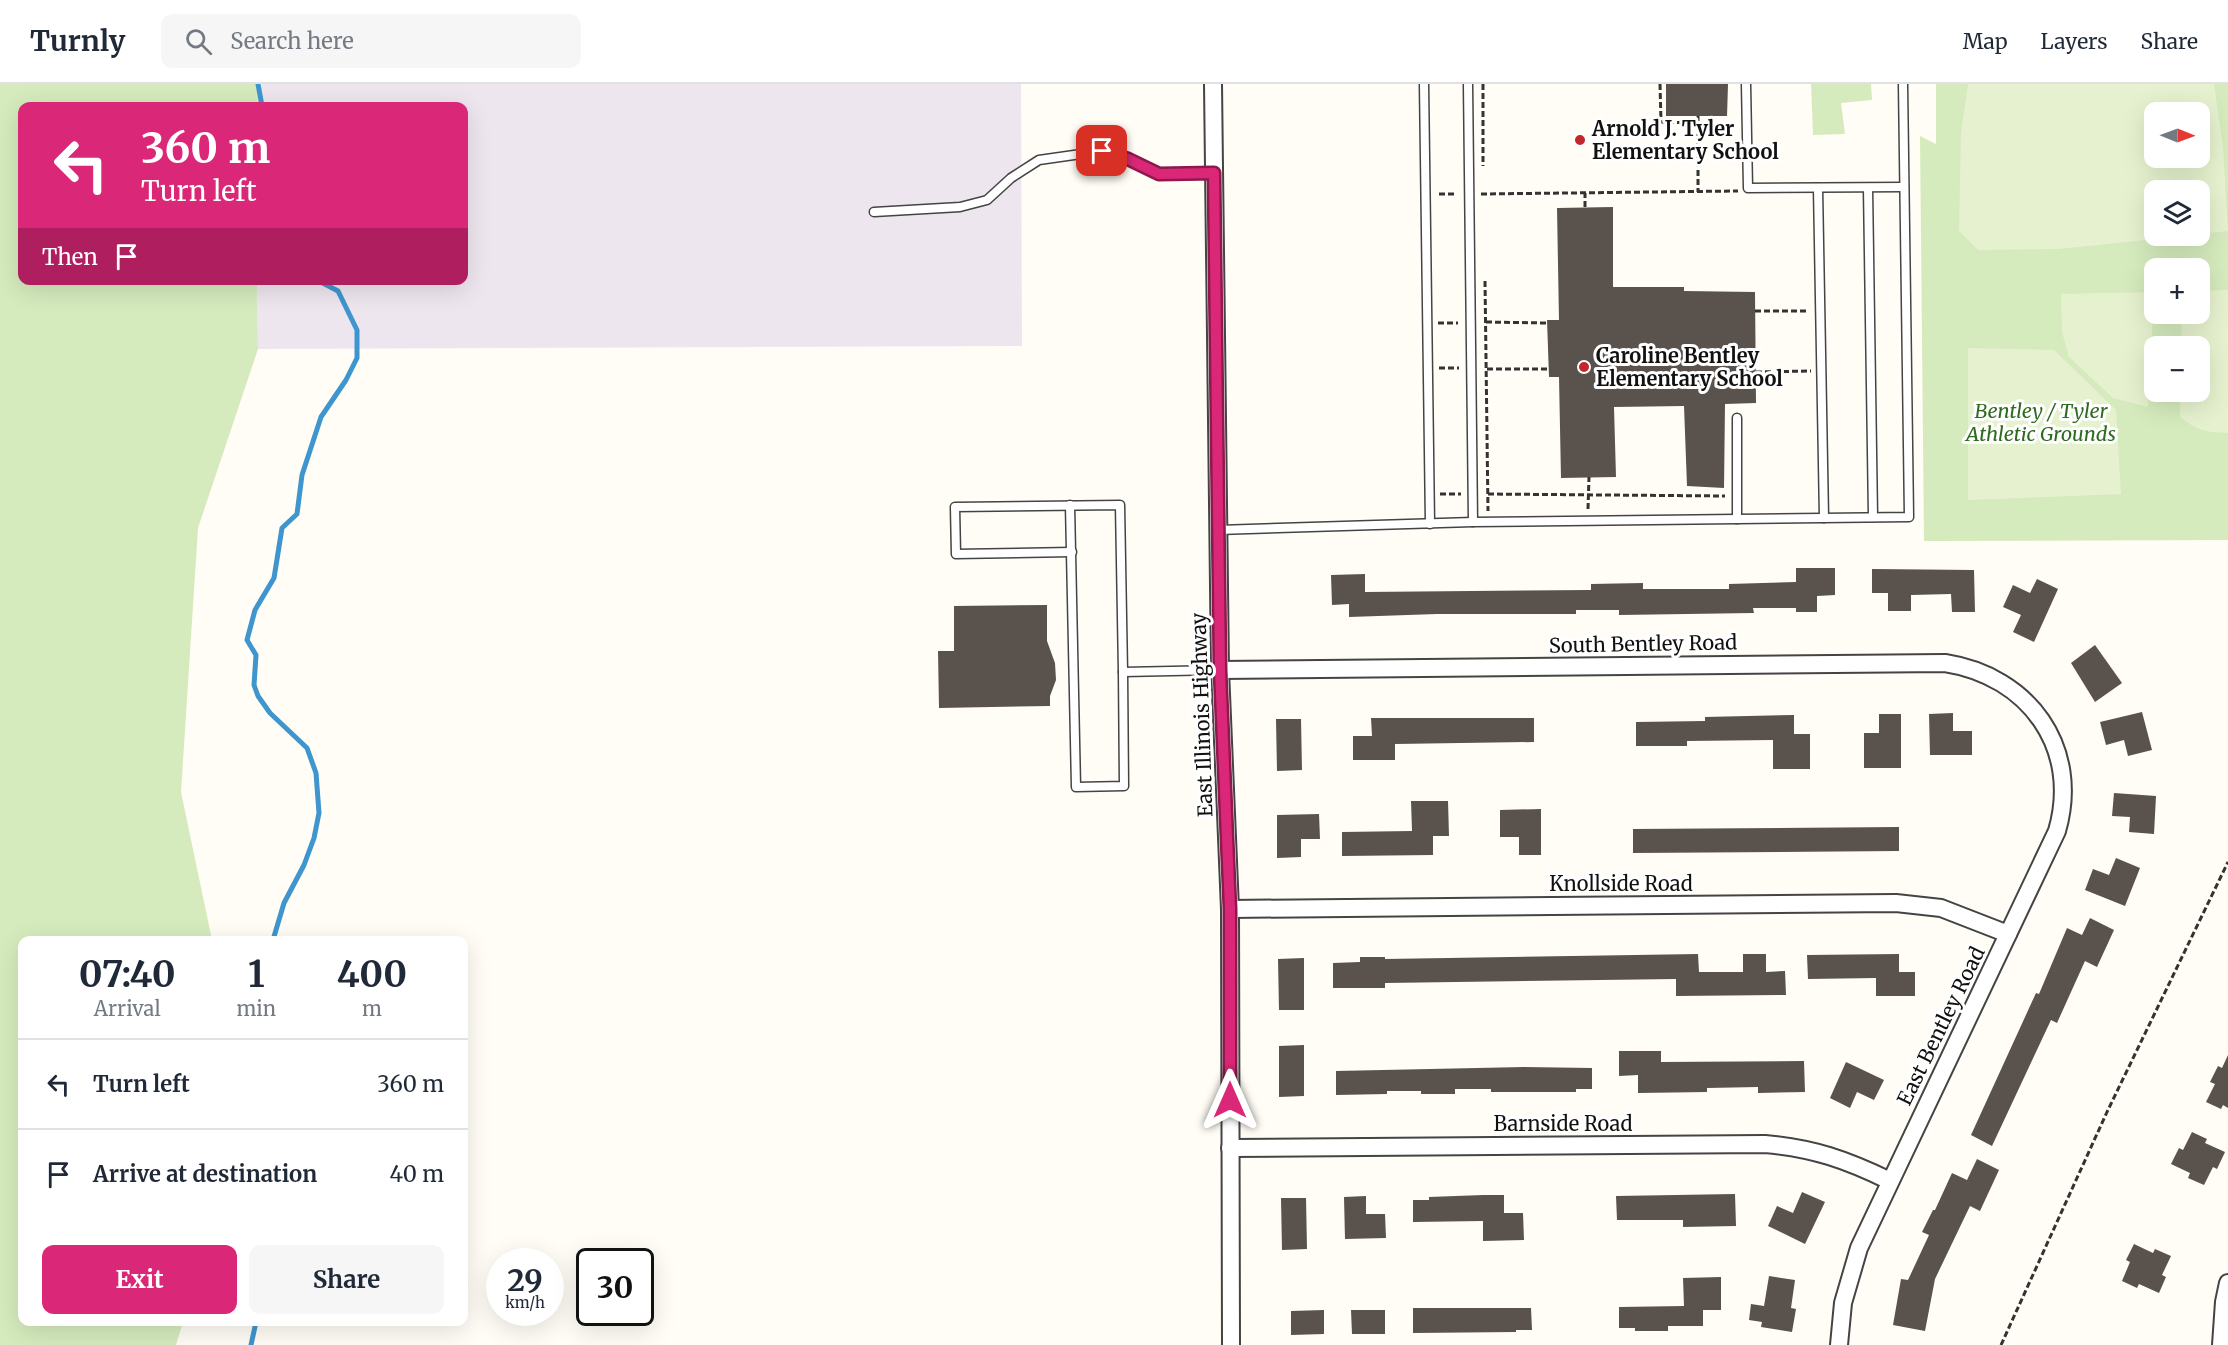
<!DOCTYPE html>
<html lang="en">
<head>
<meta charset="utf-8">
<style>
  :root { --surface:#fff; --page:#f6f6f7; --text:#1f2937; --muted:#747a83; --line:#e0e1e3; --accent:#db2777 }
  body { margin:0; font-family:Merriweather,serif; background:var(--page); color:var(--text); height:100vh; display:flex; flex-direction:column; font-size:22px; white-space:nowrap }
  * { box-sizing:border-box; margin:0 }
  p { font-size:20px; color:var(--muted) }
  .icon { flex:none; width:33px; height:33px; fill:none; stroke:currentColor; stroke-width:2; stroke-linecap:round; stroke-linejoin:round }
  .map { position:relative; flex:1; overflow:hidden }
  .sheet { position:absolute; left:18px; top:852px; width:450px; height:390px; display:flex; flex-direction:column; background:var(--surface); border-radius:12px; box-shadow:0 6px 24px #0002 }
  .sheet>* { flex:none }
  .banner { position:absolute; left:18px; top:18px; width:450px; height:183px; border-radius:12px; box-shadow:0 6px 24px #0002; background:#db2777; color:#fff; overflow:hidden }
  .needle { width:39px; rotate:91deg }
  .tools { position:absolute; left:2144px; top:18px; display:grid; gap:12px }
  .tools a { display:grid; place-items:center; width:66px; height:66px; border-radius:12px; background:var(--surface); box-shadow:0 6px 24px #0002; font-size:30px }
  .speed { position:absolute; left:486px; top:1164px; display:flex; gap:12px; font-size:30px; font-weight:700; text-align:center }
  .speed>* { display:grid; place-content:center; width:78px; height:78px; border-radius:50%; background:var(--surface); box-shadow:0 6px 24px #0002; line-height:1 }
  .speed small { font-size:15px; font-weight:400 }
  .speed .limit { border:3px solid #111; border-radius:9px; background:#fff; color:#111 }
  .pin { position:absolute; display:grid; place-items:center; width:51px; height:51px; color:#fff; margin:-26px; border-radius:12px; box-shadow:0 3px 9px #0006 }
  .me { position:absolute; width:66px; margin:-33px; rotate:0deg; stroke-linejoin:round; filter:drop-shadow(0 0 4px #0008) }
  .turn { display:flex; align-items:center; gap:21px; height:126px; padding:0 24px; font-size:27px }
  .turn .icon { width:78px; height:78px; stroke-width:2.5 }
  .turn b { display:block; font-size:42px; line-height:51px }
  .then { display:flex; align-items:center; height:57px; padding:0 24px; background:#0003; gap:12px; font-size:22px }
  .eta { display:flex; justify-content:space-evenly; align-items:center; height:102px; text-align:center }
  .eta b { font-size:36px; font-weight:700; line-height:42px }
  .action { display:flex; gap:12px; margin-top:auto; padding:12px 24px }
  .action a { flex:1; height:69px; border-radius:12px; background:var(--accent); color:#fff; font-size:24px; font-weight:700; line-height:69px; text-align:center }
  .action a+a { background:var(--page); color:var(--text) }
  ul { padding:0; list-style:none }
  li { display:flex; align-items:center; gap:18px; height:90px; padding:0 24px; border-top:2px solid var(--line) }
  li div { flex:1 }
  li b { display:block; font-size:22px }
  li em { font-style:normal }
  header { display:flex; align-items:center; gap:36px; box-sizing:border-box; height:84px; padding:0 30px; background:var(--surface); border-bottom:2px solid var(--line) }
  header strong { font-size:28px }
  nav { display:flex; gap:33px; margin-inline-start:auto; font-size:21px }
  .search { width:420px; height:54px; background:var(--page); display:flex; align-items:center; gap:15px; box-sizing:border-box; padding:0 21px; border-radius:12px; color:var(--muted); font-size:22px }
  .map>svg:first-child { display:block }
  .industrial { fill:#eee6ef }
  .green { fill:#d5ebbd; fill-rule:evenodd }
  .pitch { fill:#e6f2cf; fill-rule:evenodd }
  .lines { fill:none; stroke-linecap:round; stroke-linejoin:round }
  .stream { stroke:#3f96cf; stroke-width:5 }
  .building { fill:#5a524d }
  .service-casing { stroke:#444; stroke-width:11 }
  .minor-casing { stroke:#444; stroke-width:20 }
  .path { stroke:#333; stroke-width:3; stroke-dasharray:6 3; stroke-linecap:butt }
  .service { stroke:#fff; stroke-width:8 }
  .minor { stroke:#fff; stroke-width:16 }
  .route-casing { stroke:#8e194d; stroke-width:15 }
  .route { stroke:#db2777; stroke-width:10 }
  .poi-dot { fill:#c4262e; stroke:#fff; stroke-width:2 }
  .labels { text-anchor:middle; stroke-width:6; stroke-linejoin:round; paint-order:stroke }
  .poi-label { font-size:20px; font-weight:bold; fill:#111; stroke:#fff; text-anchor:start }
  .park-label { font-size:20px; font-style:italic; fill:#2f6b1f; stroke:#fff }
  .street-label { font-size:20px; fill:#111; stroke:#fff }
</style>
</head>
<body>
<header>
<strong>Turnly</strong>
<div class="search"><svg class="icon" aria-label="search" viewBox="0 0 24 24"><circle cx="10" cy="10" r="6"/><path d="M15 15l6 6"/></svg>Search here</div>
<nav><a>Map</a><a>Layers</a><a>Share</a></nav>
</header>
<div class="map">
<svg width="2228" height="1261" viewBox="0 0 2228 1261">
  <rect width="100%" height="100%" fill="#fffdf5"/>
  <polygon class="industrial" points="257,0 1021,0 1022,262 258,265 257,197 464,196 464,22 257,22"/>
  <g class="green">
    <polygon points="0,0 257,0 257,22 22,22 22,196 257,197 258,265 198,444 181,708 212,856 22,856 22,1238 183,1238 176,1261 0,1261"/>
    <polygon points="1811,0 1871,0 1872,16 1841,19 1845,50 1813,51"/>
    <path d="M1936 0H2228V456L1924 457 1920 52 1936 60ZM2154 28H2199V74H2154ZM2154 106H2199V152H2154ZM2154 184H2199V230H2154ZM2154 262H2199V308H2154Z"/>
  </g>
  <g class="pitch">
    <path d="M1968 0H2214L2223 64 2228 147 2199 150V106H2154V152H2186L2058 165 1978 166 1959 147 1961 49ZM2154 28H2199V74H2154Z"/>
    <path d="M2228 206V349C2206 348 2198 347 2180 333V308H2199V262H2181L2182 230H2199V207Z"/>
    <polygon points="2154,208 2148,323 2113,314 2069,273 2062,248 2061,210"/>
    <polygon points="1968,264 2054,266 2116,326 2121,410 1968,416"/>
  </g>
  <g class="lines">
    <g class="stream">
      <polyline points="258,0 262,22"/>
      <polyline points="273,856 284,819 304,781 314,754 319,729 316,689 307,664 270,629 258,612 254,601 256,571 247,556 255,526 274,494 282,444 297,430 302,391 321,333 346,296 357,274 357,246 338,207 317,196"/>
      <polyline points="251,1261 256,1238"/>
    </g>
  </g>
  <g class="building">
    <polygon points="1666,0 1728,0 1727,32 1666,32"/>
    <polygon points="1613,123 1613,203 1684,203 1684,207 1755,208 1756,319 1725,320 1724,404 1687,402 1684,322 1614,323 1616,393 1561,394 1559,293 1549,293 1547,236 1559,236 1557,124"/>
    <polygon points="1796,484 1835,484 1835,511 1817,512 1817,528 1796,528 1796,524 1753,524 1754,529 1619,531 1619,526 1576,526 1576,530 1437,530 1349,533 1349,520 1332,521 1331,491 1365,490 1365,508 1591,506 1591,500 1643,499 1643,505 1729,505 1729,500 1796,498"/>
    <polygon points="1872,485 1974,486 1975,528 1952,528 1951,510 1911,511 1911,527 1888,527 1888,509 1872,509"/>
    <polygon points="2037,495 2058,505 2034,558 2013,548 2021,531 2003,523 2013,501 2030,509"/>
    <polygon points="1047,521 1047,557 1055,579 1056,596 1050,612 1050,622 939,624 938,567 954,567 954,522"/>
    <polygon points="2095,561 2122,599 2095,618 2071,579"/>
    <polygon points="2142,628 2152,666 2128,672 2124,656 2106,661 2100,638"/>
    <polygon points="1953,629 1953,647 1972,647 1972,671 1930,671 1929,630"/>
    <polygon points="1879,630 1901,630 1901,684 1864,684 1864,649 1879,649"/>
    <polygon points="1794,631 1794,650 1810,650 1810,685 1773,685 1773,656 1687,657 1687,662 1636,662 1636,638 1705,637 1705,633"/>
    <polygon points="1371,634 1534,634 1534,658 1395,660 1395,676 1353,676 1353,652 1372,652"/>
    <polygon points="1276,635 1301,635 1302,686 1277,687"/>
    <polygon points="2114,709 2156,712 2154,750 2129,748 2130,733 2112,732"/>
    <polygon points="1411,717 1448,717 1449,752 1433,752 1433,771 1342,772 1342,748 1412,747"/>
    <polygon points="1541,725 1541,771 1519,771 1519,753 1500,753 1500,726"/>
    <polygon points="1319,730 1320,755 1301,755 1301,773 1277,774 1277,731"/>
    <polygon points="1899,743 1899,767 1633,769 1633,745"/>
    <polygon points="2116,774 2140,784 2125,822 2085,806 2093,785 2109,791"/>
    <polygon points="2090,834 2114,846 2097,883 2085,877 2057,939 2051,936 1992,1062 1971,1051 2036,909 2039,910 2067,844 2082,851"/>
    <polygon points="1698,870 1699,888 1743,888 1743,870 1766,870 1766,888 1785,887 1786,911 1676,912 1676,895 1385,899 1385,904 1333,904 1333,879 1360,878 1360,873 1385,873 1385,875"/>
    <polygon points="1899,870 1899,888 1915,888 1915,912 1876,912 1876,894 1808,895 1807,871"/>
    <polygon points="1304,874 1304,926 1279,926 1278,875"/>
    <polygon points="1304,961 1304,1012 1279,1013 1279,962"/>
    <polygon points="1619,967 1661,967 1661,978 1804,977 1805,1008 1758,1009 1758,1003 1707,1004 1707,1008 1638,1009 1638,991 1619,992"/>
    <polygon points="2228,971 2228,1024 2223,1021 2221,1025 2206,1018 2215,1000 2210,998 2218,982 2222,984"/>
    <polygon points="1846,978 1884,996 1874,1016 1857,1008 1850,1024 1830,1014"/>
    <polygon points="1524,983 1592,984 1592,1005 1576,1005 1576,1008 1491,1008 1491,1005 1455,1005 1455,1010 1421,1010 1421,1007 1387,1007 1387,1010 1336,1011 1336,987"/>
    <polygon points="2192,1048 2207,1055 2205,1059 2225,1068 2217,1085 2213,1083 2204,1101 2188,1094 2190,1089 2171,1080 2179,1064 2183,1066"/>
    <polygon points="1977,1075 1999,1086 1980,1127 1970,1122 1935,1195 1925,1247 1893,1241 1901,1195 1908,1196 1929,1151 1922,1148 1933,1126 1935,1126 1952,1089 1967,1096"/>
    <polygon points="1802,1108 1825,1118 1805,1160 1768,1142 1777,1122 1793,1129"/>
    <polygon points="1735,1110 1736,1142 1683,1143 1683,1136 1617,1136 1616,1112"/>
    <polygon points="1483,1111 1504,1111 1504,1129 1523,1129 1524,1156 1483,1157 1483,1137 1413,1138 1413,1116 1429,1116 1429,1113"/>
    <polygon points="1366,1112 1366,1130 1385,1130 1386,1154 1345,1155 1344,1113"/>
    <polygon points="1281,1114 1306,1114 1307,1165 1282,1166"/>
    <polygon points="2134,1160 2153,1169 2155,1165 2171,1172 2162,1191 2166,1193 2159,1209 2139,1200 2137,1204 2122,1197 2130,1178 2126,1176"/>
    <polygon points="1769,1192 1795,1196 1791,1224 1796,1225 1792,1248 1761,1243 1762,1238 1749,1236 1751,1220 1764,1222"/>
    <polygon points="1721,1193 1721,1226 1703,1226 1703,1242 1668,1242 1668,1247 1635,1247 1635,1244 1619,1244 1619,1223 1684,1222 1683,1194"/>
    <polygon points="1413,1224 1531,1224 1532,1246 1516,1246 1516,1248 1413,1249"/>
    <polygon points="1324,1226 1324,1250 1291,1251 1291,1227"/>
    <polygon points="1351,1226 1385,1226 1385,1250 1352,1250"/>
  </g>
  <g class="lines">
    <defs>
      <g id="service">
        <polyline points="1424,0 1430,440"/>
        <polyline points="1468,0 1473,438"/>
        <polyline points="1746,0 1748,104 1904,103"/>
        <polyline points="1818,104 1824,434"/>
        <polyline points="1868,104 1873,433"/>
        <polyline points="874,128 960,123 987,116 1011,94 1039,76 1102,67 1128,75 1159,90 1214,89"/>
        <polyline points="1070,421 1076,703 1124,702 1123,588"/>
        <polyline points="1737,435 1737,334"/>
        <polyline points="1218,446 1473,438 1909,433 1903,0"/>
        <polyline points="1072,468 956,470 955,423 1120,421 1123,588 1220,586"/>
      </g>
      <g id="minor">
        <polyline points="1213,0 1220,586 1230,825 1231,1261"/>
        <path d="M1220 586 1945 579C2029 592 2081 664 2057 747L1859 1164 1843 1219 1839 1261"/>
        <polyline points="1230,825 1896,819 1941,824 2008,850"/>
        <path d="M1230 1064 1765 1060C1813 1064 1847 1076 1890 1097"/>
        <polyline points="2221,1261 2224,1218 2228,1199"/>
      </g>
    </defs>
    <use href="#service" class="service-casing"/>
    <use href="#minor" class="minor-casing"/>
    <g class="path">
      <polyline points="1483,0 1483,82"/>
      <polyline points="1660,0 1661,38 1697,39"/>
      <polyline points="1698,32 1698,108"/>
      <polyline points="1439,110 1456,110"/>
      <polyline points="1481,110 1738,107"/>
      <polyline points="1585,123 1585,109"/>
      <polyline points="1485,197 1488,427"/>
      <polyline points="1755,227 1807,227"/>
      <polyline points="1486,238 1547,239"/>
      <polyline points="1438,239 1458,239"/>
      <polyline points="1439,284 1459,284"/>
      <polyline points="1487,285 1548,285"/>
      <polyline points="1756,288 1811,287"/>
      <polyline points="1440,410 1461,410"/>
      <polyline points="1488,410 1725,412"/>
      <polyline points="1588,425 1589,393"/>
      <polyline points="2001,1261 2107,1028 2228,778"/>
    </g>
    <use href="#service" class="service"/>
    <use href="#minor" class="minor"/>
  </g>
  <g class="lines">
    <defs>
      <polyline id="route" points="1102,67 1128,75 1159,90 1214,89 1220,586 1230,825 1230,1016"/>
    </defs>
    <use href="#route" class="route-casing"/>
    <use href="#route" class="route"/>
  </g>
  <g class="poi-dot">
    <circle cx="1580" cy="56" r="6"/>
    <circle cx="1584" cy="283" r="6"/>
  </g>
  <g class="labels">
    <g class="poi-label">
      <text x="1592" y="52">Arnold J. Tyler<tspan x="1592" dy="23">Elementary School</tspan></text>
      <text x="1596" y="279">Caroline Bentley<tspan x="1596" dy="23">Elementary School</tspan></text>
    </g>
    <g class="park-label">
      <text x="2041" y="334">Bentley / Tyler<tspan x="2041" dy="23">Athletic Grounds</tspan></text>
    </g>
    <g class="street-label">
      <text transform="translate(1643 560) rotate(-1)" y="7">South Bentley Road</text>
      <text transform="translate(1202 631) rotate(-92)" y="7">East Illinois Highway</text>
      <text x="1621" y="807">Knollside Road</text>
      <text transform="translate(1941 942) rotate(-64)" y="7">East Bentley Road</text>
      <text x="1563" y="1047">Barnside Road</text>
    </g>
  </g>
</svg>
<div class="tools">
<a><svg class="needle" viewBox="-14 -14 28 28"><path d="M0-13l5 13h-10z" fill="#e53935"/><path d="M0 13l5-13h-10z" fill="#747a83"/></svg></a>
<a><svg class="icon" aria-label="layers" viewBox="0 0 24 24"><path d="M12 4l9 5-9 5-9-5zM3 14l9 5 9-5"/></svg></a>
<a>+</a>
<a>−</a>
</div>
<div class="speed"><div>29<small>km/h</small></div><div class="limit">30</div></div>
<div class="pin" style="left:1102px;top:67px;background:#d93025"><svg class="icon" aria-label="arrive" viewBox="0 0 24 24"><path d="M6 21V4h12l-3 4 3 4H6"/></svg></div>
<svg class="me" style="left:1230px;top:1016px" viewBox="-20 -20 40 40"><path d="M0-17L14 15 0 8-14 15z" fill="#db2777" stroke="#fff" stroke-width="4"/></svg>
<div class="banner">
<div class="turn"><svg class="icon" aria-label="left" viewBox="0 0 24 24"><path d="M17 20v-9H6M10 6l-5 5 5 5"/></svg><div><b>360 m</b>Turn left</div></div>
<div class="then">Then<svg class="icon" aria-label="arrive" viewBox="0 0 24 24"><path d="M6 21V4h12l-3 4 3 4H6"/></svg></div>
</div>
<section class="sheet">
<div class="eta">
<div><b>07:40</b><p>Arrival</p></div>
<div><b>1</b><p>min</p></div>
<div><b>400</b><p>m</p></div>
</div>
<ul>
<li><svg class="icon" aria-label="left" viewBox="0 0 24 24"><path d="M17 20v-9H6M10 6l-5 5 5 5"/></svg><div><b>Turn left</b></div><em>360 m</em></li>
<li><svg class="icon" aria-label="arrive" viewBox="0 0 24 24"><path d="M6 21V4h12l-3 4 3 4H6"/></svg><div><b>Arrive at destination</b></div><em>40 m</em></li>
</ul>
<div class="action"><a>Exit</a><a>Share</a></div>
</section>
</div>
</body>
</html>
